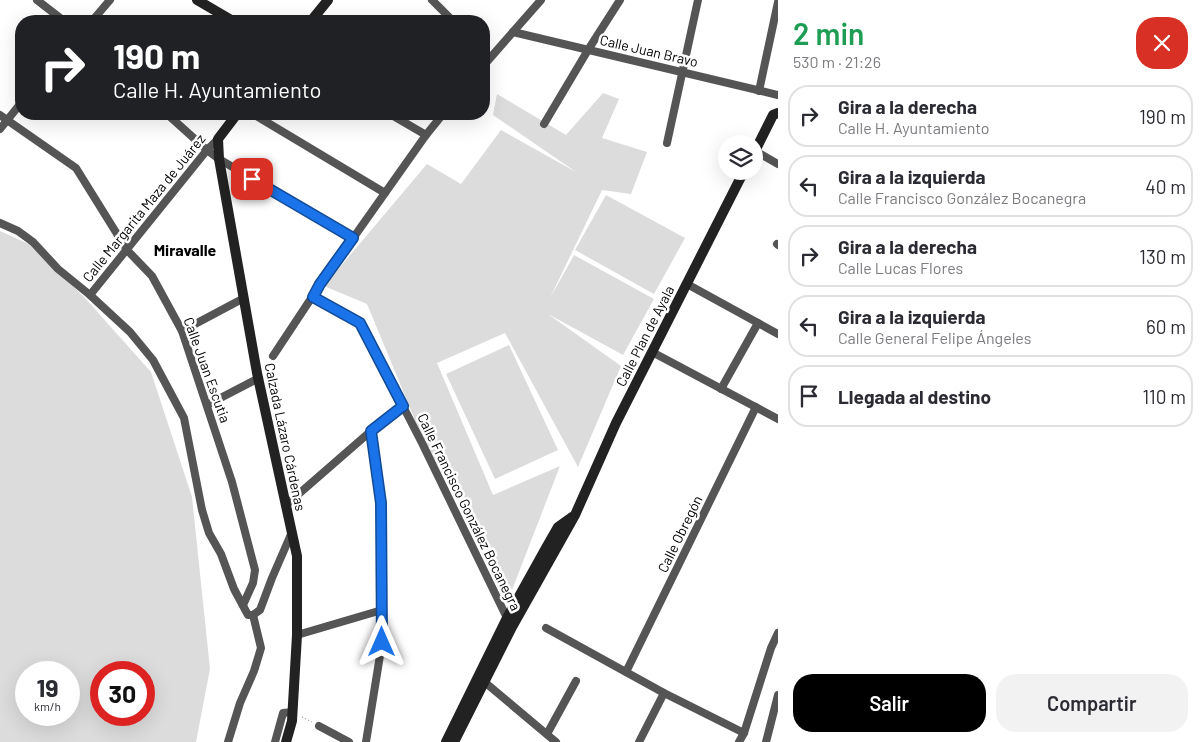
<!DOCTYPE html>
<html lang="es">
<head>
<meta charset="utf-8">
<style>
  :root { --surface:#fff; --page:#f2f2f3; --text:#2b2b33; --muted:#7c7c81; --line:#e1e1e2; --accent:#000 }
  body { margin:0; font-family:Barlow,sans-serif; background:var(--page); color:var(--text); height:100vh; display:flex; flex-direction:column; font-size:19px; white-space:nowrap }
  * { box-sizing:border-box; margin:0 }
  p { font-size:16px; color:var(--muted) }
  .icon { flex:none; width:28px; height:28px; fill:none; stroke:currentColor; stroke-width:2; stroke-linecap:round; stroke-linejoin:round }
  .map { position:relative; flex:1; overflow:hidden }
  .drawer { display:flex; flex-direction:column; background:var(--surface); width:425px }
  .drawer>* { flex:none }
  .guide { position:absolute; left:15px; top:15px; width:475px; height:105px; border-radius:20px; box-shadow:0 5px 20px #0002; background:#202124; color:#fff; overflow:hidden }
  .fabs { position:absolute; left:718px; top:135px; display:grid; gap:10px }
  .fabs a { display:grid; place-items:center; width:45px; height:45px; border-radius:50%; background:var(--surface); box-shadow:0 5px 20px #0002; font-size:25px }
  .speed { position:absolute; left:15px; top:661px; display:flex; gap:10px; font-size:25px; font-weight:700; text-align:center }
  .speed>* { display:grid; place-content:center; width:65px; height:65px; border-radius:50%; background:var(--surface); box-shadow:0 5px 20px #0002; line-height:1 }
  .speed small { font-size:12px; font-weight:400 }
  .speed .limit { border:8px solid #d22; background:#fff; color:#111 }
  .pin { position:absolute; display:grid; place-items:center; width:42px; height:42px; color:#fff; margin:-21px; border-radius:10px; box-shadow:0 2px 8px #0006 }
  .me { position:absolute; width:55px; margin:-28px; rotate:0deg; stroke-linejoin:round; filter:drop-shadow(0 0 4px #0008) }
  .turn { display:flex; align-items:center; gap:18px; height:105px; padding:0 15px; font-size:22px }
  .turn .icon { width:65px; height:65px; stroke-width:2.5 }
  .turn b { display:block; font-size:35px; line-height:42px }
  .round { display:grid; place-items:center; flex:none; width:52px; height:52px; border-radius:20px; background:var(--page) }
  .headline { display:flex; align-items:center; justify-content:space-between; height:85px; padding:0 15px }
  h1 { font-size:30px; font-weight:600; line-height:38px; color:#1e9e55 }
  .primary-button { display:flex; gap:10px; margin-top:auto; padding:10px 15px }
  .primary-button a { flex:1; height:58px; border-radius:20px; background:var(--accent); color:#fff; font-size:20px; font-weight:600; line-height:58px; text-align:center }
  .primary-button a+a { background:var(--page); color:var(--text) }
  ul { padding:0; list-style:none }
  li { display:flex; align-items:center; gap:15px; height:62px; margin:0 10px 8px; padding:0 5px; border:2px solid var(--line); border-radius:20px }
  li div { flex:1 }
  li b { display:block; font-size:19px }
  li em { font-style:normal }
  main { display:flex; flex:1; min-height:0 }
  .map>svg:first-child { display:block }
  .green { fill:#dcdcdc; fill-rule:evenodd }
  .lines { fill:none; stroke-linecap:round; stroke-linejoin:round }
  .path { stroke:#777; stroke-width:1; stroke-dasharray:1 2.5; stroke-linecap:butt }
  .street { stroke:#555; stroke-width:8 }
  .secondary { stroke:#222; stroke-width:10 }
  .route-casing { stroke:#114b97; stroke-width:12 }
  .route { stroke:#1a73e8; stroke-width:9 }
  .labels { text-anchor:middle; stroke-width:5; stroke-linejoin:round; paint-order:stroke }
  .street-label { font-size:14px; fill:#000; stroke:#fff }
  .quarter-label { font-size:16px; font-weight:bold; fill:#000; stroke:#fff }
</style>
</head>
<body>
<main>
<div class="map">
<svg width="778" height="742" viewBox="0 0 778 742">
  <rect width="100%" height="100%" fill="#fff"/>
  <g class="green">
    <polygon points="603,93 619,99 602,138 647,152 631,194 602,190 550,298 574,255 654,299 623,355 548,314 621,366 578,467 505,333 437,363 493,495 560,466 512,590 425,444 367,304 324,286 427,164 461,184 501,130 576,172 493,115 497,94 566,135"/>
    <polygon points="606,195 685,238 654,294 575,250"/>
    <path d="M0 231 31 245 85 298 151 372 192 497 210 669 196 742H0ZM26 672H69V715H26ZM101 672H144V715H101Z"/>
    <polygon points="509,345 558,450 495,479 446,374"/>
  </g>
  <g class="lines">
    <polyline class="path" points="302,717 312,722"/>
    <g class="street">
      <polyline points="37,0 64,21"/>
      <polyline points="432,0 453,21"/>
      <polyline points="92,21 110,0"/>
      <polyline points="513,32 778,95"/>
      <polyline points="484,65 541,0"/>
      <polyline points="759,91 778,2"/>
      <polyline points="167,114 207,150 219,159 353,238"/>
      <polyline points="253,114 385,193"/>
      <polyline points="390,114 426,135"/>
      <polyline points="0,115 76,168 127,250 152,276 182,331 232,482 255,570 253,583 243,605"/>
      <polyline points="544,124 588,50 620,0"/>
      <polyline points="0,129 21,103"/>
      <polyline points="667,143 698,0"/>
      <polyline points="755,151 778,164"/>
      <polyline points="0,223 18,231 33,242 58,269 90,295 130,332 153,360 184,418 202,510 209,533 221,554 234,589 248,615 253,615 261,648 254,671 240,703 228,742"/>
      <polyline points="777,244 778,245"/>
      <polyline points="687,284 778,334"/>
      <polyline points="90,295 207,150 218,139"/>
      <polyline points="313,297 360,323 422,443 508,620"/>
      <polyline points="182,331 244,298"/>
      <polyline points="652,352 778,419"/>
      <polyline points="273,356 320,285 426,135 443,114"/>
      <polyline points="721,389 758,323"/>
      <polyline points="207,405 259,378"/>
      <polyline points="286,505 371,431 403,405"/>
      <polyline points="253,615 260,610 272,578 292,532"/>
      <polyline points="546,628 664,693 744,733"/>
      <polyline points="297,635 382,610"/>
      <polyline points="626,672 756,407"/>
      <polyline points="481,679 556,742"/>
      <polyline points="319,726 349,742"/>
      <polyline points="547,734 576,681"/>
      <polyline points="275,742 283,713 293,712"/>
      <polyline points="366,742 382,643 381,503 371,431"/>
      <polyline points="639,742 664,693"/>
      <polyline points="739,742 744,733 771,648 778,633"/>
      <polyline points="766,742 778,695"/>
    </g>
    <g class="secondary">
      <polyline points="197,0 233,21"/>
      <polyline points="311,21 328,0"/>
      <polyline points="237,114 218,139 219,159 257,373 297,556 297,635 292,721 286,742"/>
      <polyline points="754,153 773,115 778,113"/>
      <polyline points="446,742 507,618 546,548 558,527 572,517"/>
      <polyline points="454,742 512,627 575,515 616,423 744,171"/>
    </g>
  </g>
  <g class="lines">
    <defs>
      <polyline id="route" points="252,179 353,238 320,284 313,297 360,323 403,406 371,431 381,503 382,642"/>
    </defs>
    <use href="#route" class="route-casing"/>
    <use href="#route" class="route"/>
  </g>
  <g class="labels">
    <g class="street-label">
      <text transform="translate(649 51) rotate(13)" y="5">Calle Juan Bravo</text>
      <text transform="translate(144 208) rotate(-51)" y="5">Calle Margarita Maza de Juárez</text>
      <text transform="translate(645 336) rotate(-63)" y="5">Calle Plan de Ayala</text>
      <text transform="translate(207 370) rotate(70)" y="5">Calle Juan Escutia</text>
      <text transform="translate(285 437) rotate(78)" y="5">Calzada Lázaro Cárdenas</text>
      <text transform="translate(469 512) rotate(64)" y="5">Calle Francisco González Bocanegra</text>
      <text transform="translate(680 534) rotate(-64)" y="5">Calle Obregón</text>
    </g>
    <g class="quarter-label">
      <text x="185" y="256">Miravalle</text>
    </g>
  </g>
</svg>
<div class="fabs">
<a><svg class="icon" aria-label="layers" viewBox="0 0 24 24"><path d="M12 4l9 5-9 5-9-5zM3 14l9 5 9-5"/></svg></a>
</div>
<div class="speed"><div>19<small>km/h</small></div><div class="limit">30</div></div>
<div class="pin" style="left:252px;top:179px;background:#d93025"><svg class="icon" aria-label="arrive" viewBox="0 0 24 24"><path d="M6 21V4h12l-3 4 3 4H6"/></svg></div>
<svg class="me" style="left:382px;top:642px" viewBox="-20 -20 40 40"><path d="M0-17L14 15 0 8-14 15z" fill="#1a73e8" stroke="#fff" stroke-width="4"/></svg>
<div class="guide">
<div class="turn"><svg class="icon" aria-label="right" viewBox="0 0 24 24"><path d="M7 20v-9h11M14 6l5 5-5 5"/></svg><div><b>190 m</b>Calle H. Ayuntamiento</div></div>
</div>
</div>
<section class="drawer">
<div class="headline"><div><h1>2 min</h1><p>530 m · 21:26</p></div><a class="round" style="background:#d93025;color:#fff"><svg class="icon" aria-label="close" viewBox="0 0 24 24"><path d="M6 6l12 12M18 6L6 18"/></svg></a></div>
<ul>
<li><svg class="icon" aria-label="right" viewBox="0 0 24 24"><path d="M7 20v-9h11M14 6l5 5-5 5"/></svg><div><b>Gira a la derecha</b><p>Calle H. Ayuntamiento</p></div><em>190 m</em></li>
<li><svg class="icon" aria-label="left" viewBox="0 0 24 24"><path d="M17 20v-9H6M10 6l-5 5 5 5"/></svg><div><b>Gira a la izquierda</b><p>Calle Francisco González Bocanegra</p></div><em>40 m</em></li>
<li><svg class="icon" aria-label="right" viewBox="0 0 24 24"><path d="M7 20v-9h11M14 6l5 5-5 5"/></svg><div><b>Gira a la derecha</b><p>Calle Lucas Flores</p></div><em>130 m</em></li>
<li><svg class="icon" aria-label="left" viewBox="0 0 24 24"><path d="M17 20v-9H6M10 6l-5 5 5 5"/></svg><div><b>Gira a la izquierda</b><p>Calle General Felipe Ángeles</p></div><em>60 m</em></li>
<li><svg class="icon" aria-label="arrive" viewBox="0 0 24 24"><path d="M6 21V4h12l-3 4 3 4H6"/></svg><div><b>Llegada al destino</b></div><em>110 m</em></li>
</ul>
<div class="primary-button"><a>Salir</a><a>Compartir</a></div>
</section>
</main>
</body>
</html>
